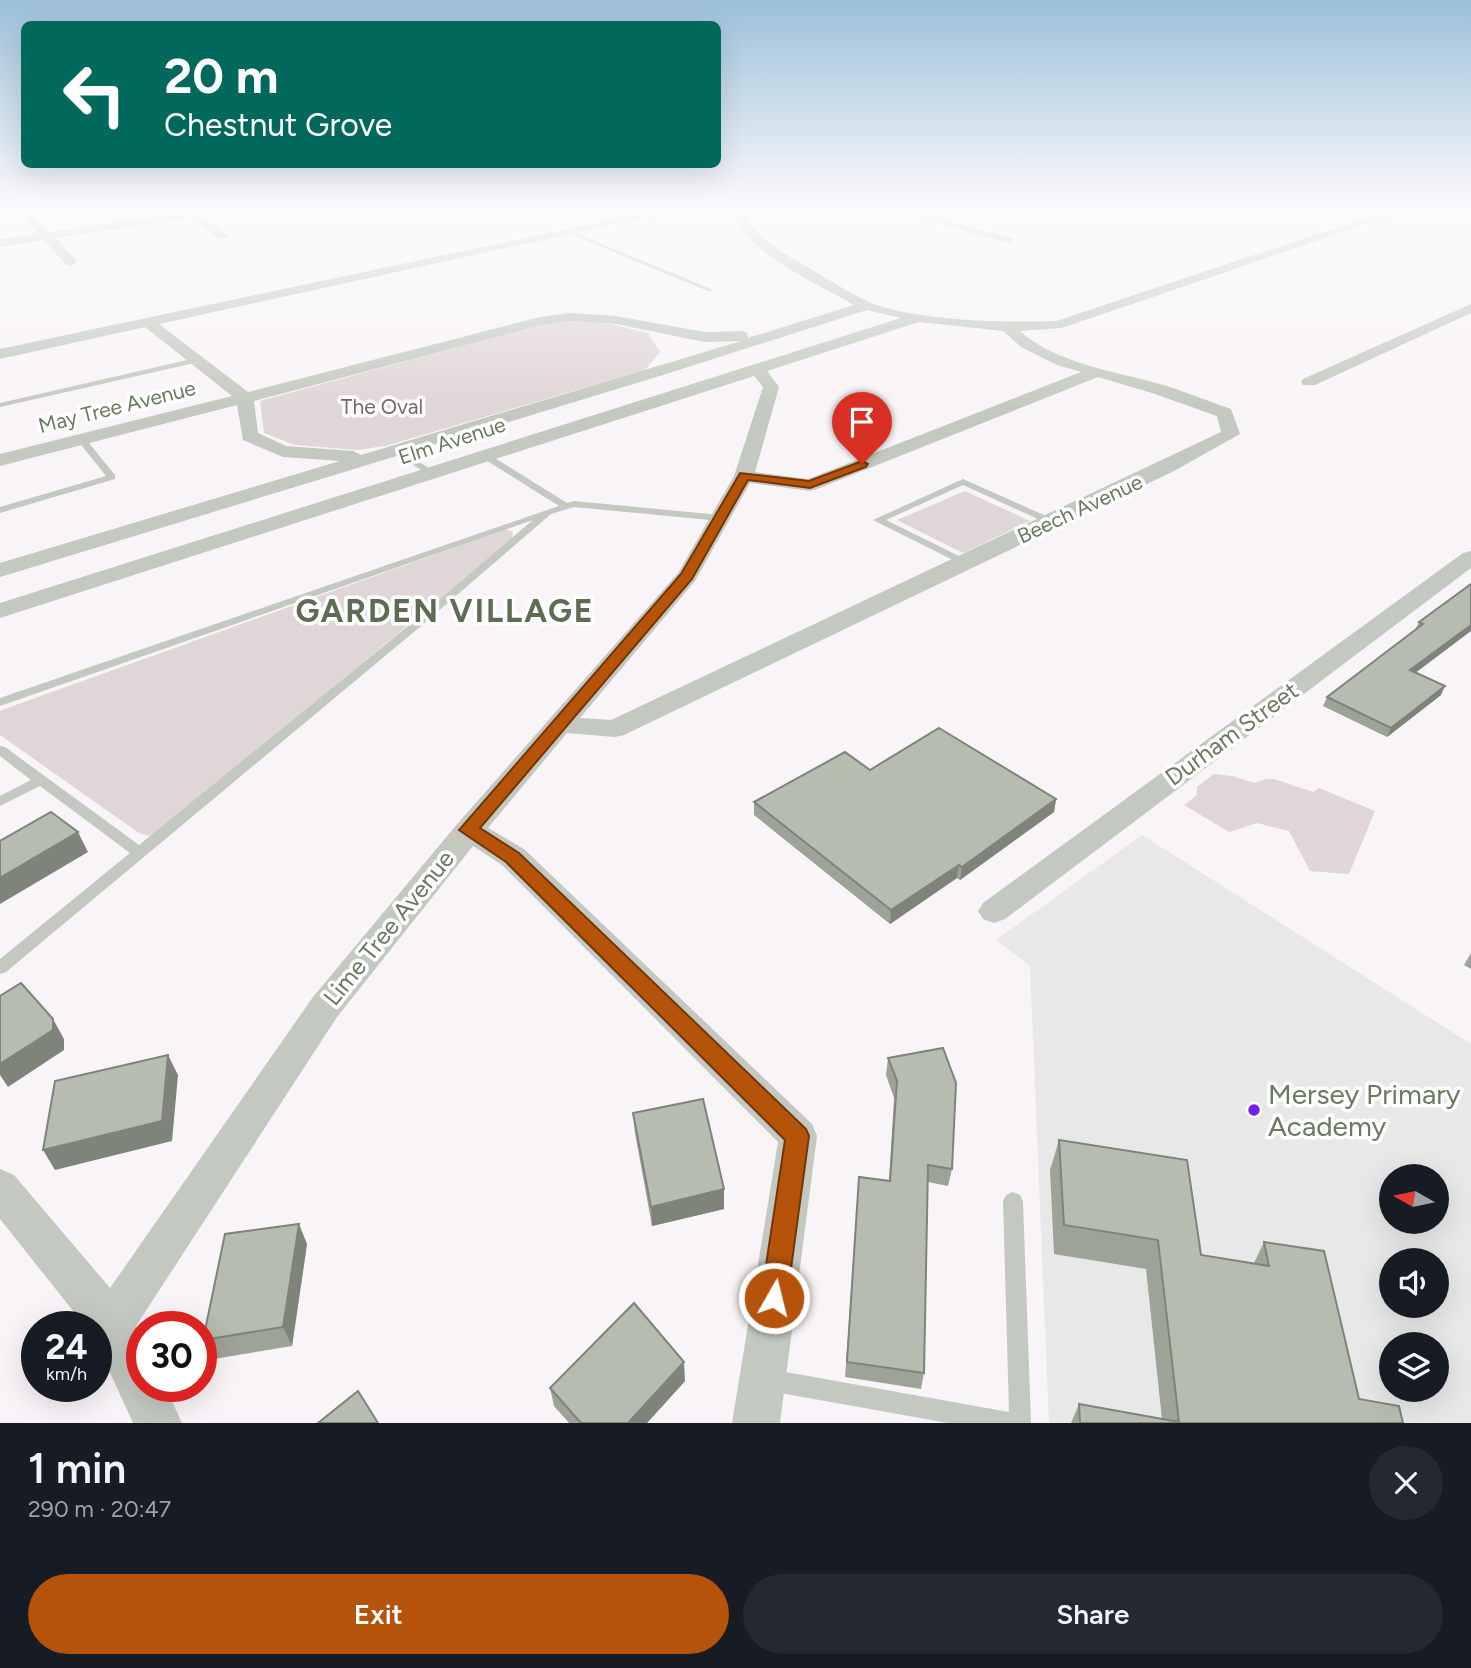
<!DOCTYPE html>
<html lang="en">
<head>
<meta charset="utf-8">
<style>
  :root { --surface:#171b24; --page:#242831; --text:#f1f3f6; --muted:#9ea1a6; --accent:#b45309 }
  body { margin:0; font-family:Figtree,sans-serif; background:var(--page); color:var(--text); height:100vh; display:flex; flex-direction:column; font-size:26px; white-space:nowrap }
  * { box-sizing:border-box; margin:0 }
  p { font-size:23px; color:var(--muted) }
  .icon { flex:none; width:38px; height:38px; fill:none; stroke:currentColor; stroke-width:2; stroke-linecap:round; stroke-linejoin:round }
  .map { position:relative; height:1423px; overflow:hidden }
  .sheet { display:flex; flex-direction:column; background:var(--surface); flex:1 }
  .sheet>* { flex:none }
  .banner { position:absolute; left:21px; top:21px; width:700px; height:147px; border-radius:10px; box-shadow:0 7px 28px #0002; background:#00695c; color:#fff; overflow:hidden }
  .needle { width:46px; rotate:279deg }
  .buttons { position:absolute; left:1379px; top:1164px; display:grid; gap:14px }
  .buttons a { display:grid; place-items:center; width:70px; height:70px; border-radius:50%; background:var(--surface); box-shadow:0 7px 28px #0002; font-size:35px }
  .speed { position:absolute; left:21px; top:1311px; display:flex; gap:14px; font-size:35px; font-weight:700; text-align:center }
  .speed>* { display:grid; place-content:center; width:91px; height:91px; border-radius:50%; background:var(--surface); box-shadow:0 7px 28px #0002; line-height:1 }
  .speed small { font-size:18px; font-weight:400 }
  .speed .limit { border:10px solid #d22; background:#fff; color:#111 }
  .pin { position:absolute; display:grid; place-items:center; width:60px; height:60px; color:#fff; margin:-72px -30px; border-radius:50% 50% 50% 0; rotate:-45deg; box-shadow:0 0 7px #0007 }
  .pin .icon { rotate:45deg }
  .me { position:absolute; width:77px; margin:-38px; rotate:8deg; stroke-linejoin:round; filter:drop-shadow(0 0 5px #0008) }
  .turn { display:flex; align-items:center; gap:24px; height:147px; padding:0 28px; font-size:32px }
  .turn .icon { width:91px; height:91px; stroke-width:2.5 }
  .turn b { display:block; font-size:49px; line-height:60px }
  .round { display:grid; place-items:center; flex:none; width:74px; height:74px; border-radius:37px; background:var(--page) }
  .overview { display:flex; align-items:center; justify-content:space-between; height:119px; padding:0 28px }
  h1 { font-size:42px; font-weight:600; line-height:52px }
  .cta { display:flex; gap:14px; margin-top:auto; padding:14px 28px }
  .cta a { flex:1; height:80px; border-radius:42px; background:var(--accent); color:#fff; font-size:28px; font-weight:600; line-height:80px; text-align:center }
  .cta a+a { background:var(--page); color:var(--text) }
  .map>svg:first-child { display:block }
  .built { fill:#e8e8e8; fill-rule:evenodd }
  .green { fill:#e0d5d7 }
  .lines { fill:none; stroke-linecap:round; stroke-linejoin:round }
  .lane { fill:#c3c9c0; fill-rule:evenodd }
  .street { fill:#c3c9c0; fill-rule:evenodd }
  .wall { fill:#9da397 }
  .shaded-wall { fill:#7f847b }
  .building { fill:#b6bdb0; stroke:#7f847b; stroke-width:2 }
  .route { fill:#b45309; stroke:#753606; stroke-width:2 }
  .poi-dot { fill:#7320eb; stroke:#fff; stroke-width:2.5 }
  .labels { text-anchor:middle; stroke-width:7; stroke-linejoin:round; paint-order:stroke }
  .far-street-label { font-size:21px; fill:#687b5d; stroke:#fff }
  .far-park-label { font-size:21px; fill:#7e6465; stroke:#fff }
  .street-label { font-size:24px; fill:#687b5d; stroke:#fff }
  .near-poi-label { font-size:28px; fill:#687b5d; stroke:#fff; text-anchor:start }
  .district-label { font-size:32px; font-weight:bold; letter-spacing:2px; fill:#5d6c53; stroke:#fff }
</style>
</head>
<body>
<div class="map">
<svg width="1471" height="1423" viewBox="0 0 1471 1423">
  <rect width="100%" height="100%" fill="#f8f4f7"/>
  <path class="built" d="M1142 835 1471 1044V1423H1049L1030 966 996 940ZM1391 1176H1437V1222H1391ZM1391 1260H1437V1306H1391ZM1391 1344H1437V1390H1391Z"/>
  <g class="green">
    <polygon points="570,321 610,324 648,333 660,352 645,370 385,446 357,450 295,445 264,433 260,401 542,324"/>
    <polygon points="965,491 1030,521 963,553 897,520"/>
    <polygon points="506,529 513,532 512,539 165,826 149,836 139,833 0,735 0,711 13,706"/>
    <polygon points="1214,774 1233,776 1254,783 1266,779 1274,779 1313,792 1319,788 1375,811 1349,874 1310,871 1289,831 1257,823 1229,832 1184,805 1197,795 1197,787"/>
  </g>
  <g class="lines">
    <g class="lane">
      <polygon points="567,231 571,231 713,290 708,291 567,233"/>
      <polygon points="196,358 200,360 199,362 0,407 0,403"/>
      <polygon points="78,437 84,437 115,475 115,479 0,513 0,507 106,476 78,441"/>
      <polygon points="393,449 399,449 435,472 428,474 393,453"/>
      <polygon points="481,453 487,453 567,503 574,501 720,515 725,518 720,521 574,507 551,514 421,626 6,972 0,974 0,959 130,853 40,786 0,806 0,796 31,780 0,756 0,746 5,747 139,845 413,622 533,520 0,706 0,698 559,506 481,457"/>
      <polygon points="963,479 1055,520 1057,522 1055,524 1049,524 963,485 886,520 969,561 969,565 965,566 873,520"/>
      <polygon points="1013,1192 1020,1195 1023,1201 1031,1423 948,1423 769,1391 761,1388 758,1380 761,1372 769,1369 1009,1412 1003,1201 1006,1195"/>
    </g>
    <g class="street">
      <polygon points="179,209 235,209 203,216 229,236 219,239 190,218 56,238 77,262 71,266 66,265 44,240 0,247 0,239 39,234 22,215 28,212 50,232 183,212"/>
      <polygon points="341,209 356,209 361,213 355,216"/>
      <path d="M662 209H685L159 324 248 392 540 317 570 313 616 316 705 332 742 331 747 333 748 338 854 305C814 282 748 254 729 209H741C752 234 780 252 804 265 825 277 847 292 869 302 914 321 1007 323 1056 321L1392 209H1410L1062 328 1020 331C1057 364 1114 371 1160 384 1184 391 1208 401 1231 409L1240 434 1174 471 624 735 615 737 567 733 488 828 524 849 812 1124 817 1136 780 1423H732L778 1142 502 865 473 846 337 1017 136 1326 142 1339V1386H165L182 1423H133L96 1342V1326H85L0 1219V1169L14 1175 110 1288 313 997 458 823 678 573 734 476 763 387 754 376 0 618V603L901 318 867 310 666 374 0 577V563L340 461 283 457 243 440 237 405 0 466V454L232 396 145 327 0 359V349ZM570 321 616 324 705 342 741 341 361 455 353 451 286 446 258 433 254 401 541 325ZM919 322 1003 331 1021 347 1057 365 1081 372 808 479 755 472 779 387 767 371ZM1098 377 1152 393 1217 416 1221 432 611 720 580 718 695 581 750 483 810 491 817 489Z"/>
      <polygon points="912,209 927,209 947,220 1014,239 1008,243 939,224"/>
      <polygon points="1471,304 1471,313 1315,385 1303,385 1301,382 1303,379"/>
      <polygon points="1471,551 1471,568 1005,919 994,923 983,919 978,911 983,903 1463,553"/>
    </g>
  </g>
  <g class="wall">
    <polygon points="1471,584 1415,673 1441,695 1387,737 1323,706 1327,697 1415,630 1419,622"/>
    <polygon points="870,770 1056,799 1054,812 960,880 957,878 890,924 754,815 754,802"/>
    <polygon points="1471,953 1471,969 1464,965"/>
    <polygon points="888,1058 952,1169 948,1186 928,1182 924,1373 921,1389 845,1377 859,1177 889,1181 894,1098 886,1075"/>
    <polygon points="633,1113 724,1189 724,1209 652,1226 635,1133"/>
    <polygon points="1059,1140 1201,1255 1254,1263 1264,1242 1359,1399 1403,1423 1071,1423 1079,1404 1162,1419 1146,1269 1054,1254 1050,1170"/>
    <polygon points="307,1244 292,1346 214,1359 203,1340"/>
    <polygon points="685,1381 647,1423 569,1423 554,1406 550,1388"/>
  </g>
  <g class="shaded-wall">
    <polygon points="1471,625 1471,631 1406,680 1410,670"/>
    <polygon points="1445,686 1441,695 1387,737 1391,728"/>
    <polygon points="1056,799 1054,812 960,880 962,867"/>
    <polygon points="78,832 88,852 0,904 0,878"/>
    <polygon points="959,865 957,878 890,924 891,910"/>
    <polygon points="53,1019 64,1039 64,1050 8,1087 0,1075 0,1064"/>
    <polygon points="168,1055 178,1075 172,1141 55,1170 43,1150"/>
    <polygon points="724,1189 724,1209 652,1226 651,1207"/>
    <polygon points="299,1224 307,1244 292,1346 283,1327"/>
    <polygon points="684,1362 685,1381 647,1423 628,1423"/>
  </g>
  <g class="building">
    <polygon points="1471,584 1471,625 1410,670 1445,686 1391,728 1327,697 1423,624 1419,622"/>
    <polygon points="939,728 1056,799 962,867 959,865 891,910 754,802 845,752 870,770"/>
    <polygon points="51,812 78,832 0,878 0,841"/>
    <polygon points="21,983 53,1019 53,1030 0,1064 0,996"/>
    <polygon points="943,1048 956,1083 952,1169 928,1165 924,1373 847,1362 859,1177 890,1181 897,1081 888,1058"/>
    <polygon points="168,1055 162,1121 43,1150 55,1081"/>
    <polygon points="703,1099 724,1189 651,1207 633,1113"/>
    <polygon points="1059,1140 1187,1160 1201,1255 1269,1266 1264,1242 1324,1251 1359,1399 1399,1406 1403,1423 1080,1423 1079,1404 1179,1422 1158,1240 1064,1225"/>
    <polygon points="299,1224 283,1327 203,1340 225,1234"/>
    <polygon points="634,1303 684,1362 628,1423 581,1423 550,1388"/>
    <polygon points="358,1391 378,1423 318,1423"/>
  </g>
  <linearGradient id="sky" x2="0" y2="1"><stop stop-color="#9cc0d9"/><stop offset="0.51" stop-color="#fcfafb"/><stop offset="1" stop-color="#fcfafb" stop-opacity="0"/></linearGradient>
  <rect width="1471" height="408" fill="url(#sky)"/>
  <polygon class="route" points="862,461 868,464 866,467 810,488 748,480 692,579 480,828 519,853 806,1129 809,1136 787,1298 783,1308 774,1312 764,1308 761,1298 785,1140 506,862 459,830 681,574 740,473 809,481"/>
  <circle class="poi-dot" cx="1254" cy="1110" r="7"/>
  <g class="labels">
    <g class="far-street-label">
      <text transform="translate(117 407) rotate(-14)" y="7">May Tree Avenue</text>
      <text transform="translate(452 441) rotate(-18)" y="7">Elm Avenue</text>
      <text transform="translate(1080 509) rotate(-25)" y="7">Beech Avenue</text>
    </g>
    <g class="far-park-label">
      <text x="382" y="414">The Oval</text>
    </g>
    <g class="street-label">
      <text transform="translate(1232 734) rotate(-36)" y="8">Durham Street</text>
      <text transform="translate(389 928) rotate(-51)" y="8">Lime Tree Avenue</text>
    </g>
    <g class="near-poi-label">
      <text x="1268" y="1104">Mersey Primary<tspan x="1268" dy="32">Academy</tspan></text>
    </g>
    <g class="district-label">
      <text x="445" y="622">GARDEN VILLAGE</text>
    </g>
  </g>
</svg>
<div class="buttons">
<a><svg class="needle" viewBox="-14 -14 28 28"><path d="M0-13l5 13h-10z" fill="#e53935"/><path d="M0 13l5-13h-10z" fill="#9ea1a6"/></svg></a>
<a><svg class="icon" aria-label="sound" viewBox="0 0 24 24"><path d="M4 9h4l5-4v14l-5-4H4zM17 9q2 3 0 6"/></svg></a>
<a><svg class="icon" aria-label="layers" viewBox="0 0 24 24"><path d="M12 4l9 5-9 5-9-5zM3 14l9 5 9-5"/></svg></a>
</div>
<div class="speed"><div>24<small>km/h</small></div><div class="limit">30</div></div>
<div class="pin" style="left:862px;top:464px;background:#d93025"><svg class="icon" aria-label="arrive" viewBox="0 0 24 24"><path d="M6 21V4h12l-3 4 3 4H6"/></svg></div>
<svg class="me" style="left:774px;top:1298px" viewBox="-20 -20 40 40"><circle r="17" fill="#b45309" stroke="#fff" stroke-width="3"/><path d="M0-11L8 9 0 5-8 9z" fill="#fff"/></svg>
<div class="banner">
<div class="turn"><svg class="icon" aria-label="left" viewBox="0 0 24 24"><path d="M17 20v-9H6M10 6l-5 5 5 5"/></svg><div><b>20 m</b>Chestnut Grove</div></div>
</div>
</div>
<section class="sheet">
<div class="overview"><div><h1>1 min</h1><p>290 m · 20:47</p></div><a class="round"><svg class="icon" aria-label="close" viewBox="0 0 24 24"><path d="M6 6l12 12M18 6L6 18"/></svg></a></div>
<div class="cta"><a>Exit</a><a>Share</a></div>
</section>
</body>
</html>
